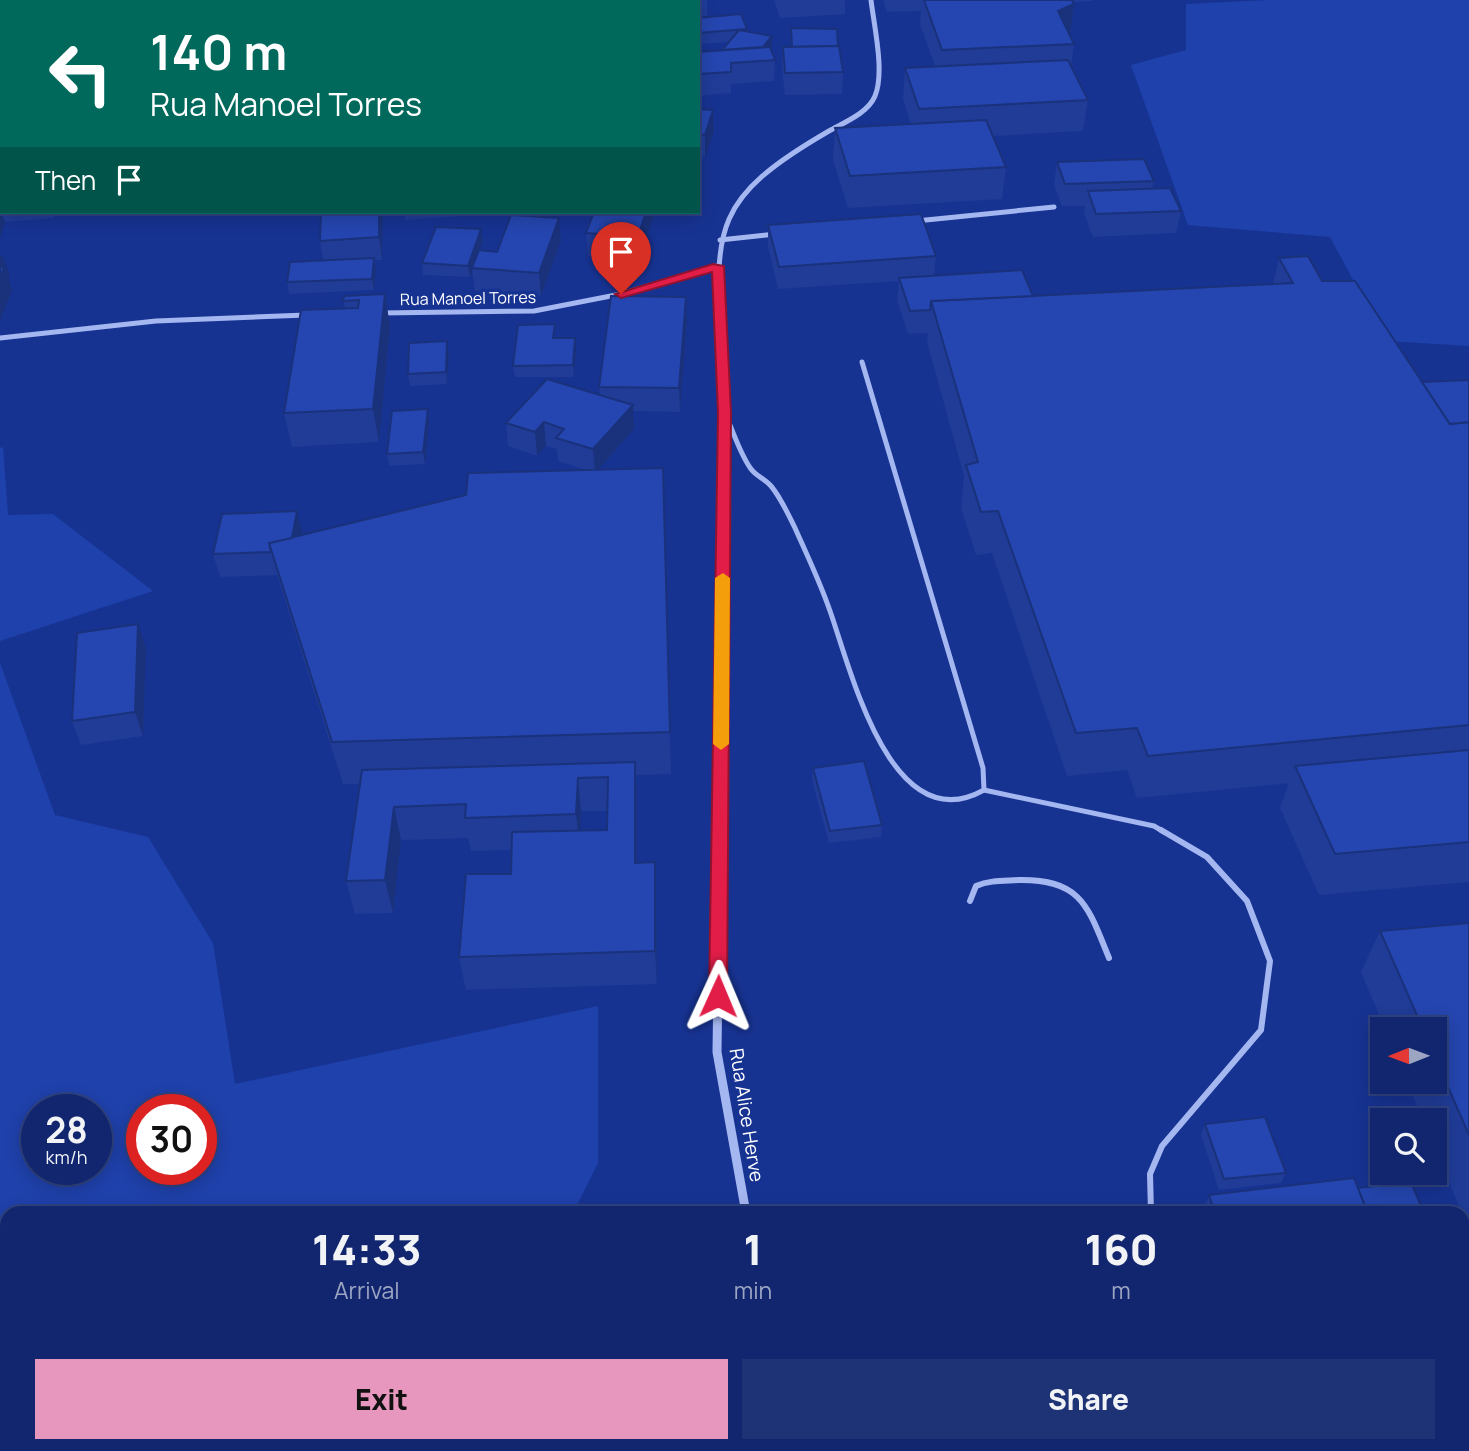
<!DOCTYPE html>
<html lang="en">
<head>
<meta charset="utf-8">
<style>
  :root { --surface:#11266e; --page:#1e3276; --text:#f1f3f6; --muted:#9ca5c2; --line:#304381; --accent:#e797bd }
  body { margin:0; font-family:Manrope,sans-serif; background:var(--page); color:var(--text); height:100vh; display:flex; flex-direction:column; font-size:26px; white-space:nowrap }
  * { box-sizing:border-box; margin:0 }
  p { font-size:23px; color:var(--muted) }
  .icon { flex:none; width:38px; height:38px; fill:none; stroke:currentColor; stroke-width:2; stroke-linecap:round; stroke-linejoin:round }
  .map { position:relative; flex:1; overflow:hidden }
  .drawer { position:absolute; left:0px; top:1206px; width:1470px; height:247px; display:flex; flex-direction:column; background:var(--surface); border-radius:21px 21px 0 0; box-shadow:0 4px 18px #0003,0 0 0 2px var(--line) }
  .drawer>* { flex:none }
  .banner { position:absolute; left:0px; top:0px; width:700px; height:214px; box-shadow:0 4px 18px #0003,0 0 0 2px var(--line); background:#00695c; color:#fff; overflow:hidden }
  .needle { width:46px; rotate:269deg }
  .controls { position:absolute; left:1370px; top:1017px; display:grid; gap:14px }
  .controls a { display:grid; place-items:center; width:77px; height:77px; border-radius:0px; background:var(--surface); box-shadow:0 4px 18px #0003,0 0 0 2px var(--line); font-size:35px }
  .speed { position:absolute; left:21px; top:1094px; display:flex; gap:14px; font-size:35px; font-weight:700; text-align:center }
  .speed>* { display:grid; place-content:center; width:91px; height:91px; border-radius:50%; background:var(--surface); box-shadow:0 4px 18px #0003,0 0 0 2px var(--line); line-height:1 }
  .speed small { font-size:18px; font-weight:400 }
  .speed .limit { border:10px solid #d22; background:#fff; color:#111 }
  .pin { position:absolute; display:grid; place-items:center; width:60px; height:60px; color:#fff; margin:-72px -30px; border-radius:50% 50% 50% 0; rotate:-45deg; box-shadow:0 0 7px #0007 }
  .pin .icon { rotate:45deg }
  .me { position:absolute; width:77px; margin:-38px; rotate:1deg; stroke-linejoin:round; filter:drop-shadow(0 0 5px #0008) }
  .turn { display:flex; align-items:center; gap:24px; height:147px; padding:0 35px; font-size:32px }
  .turn .icon { width:91px; height:91px; stroke-width:2.5 }
  .turn b { display:block; font-size:49px; line-height:60px }
  .then { display:flex; align-items:center; height:66px; padding:0 35px; background:#0003; gap:14px; font-size:26px }
  .eta { display:flex; justify-content:space-evenly; align-items:center; height:119px; text-align:center }
  .eta b { font-size:42px; font-weight:800; line-height:49px }
  .action { display:flex; gap:14px; margin-top:auto; padding:14px 35px }
  .action a { flex:1; height:80px; border-radius:0px; background:var(--accent); color:#111; font-size:28px; font-weight:800; line-height:80px; text-align:center }
  .action a+a { background:var(--page); color:var(--text) }
  .map>svg:first-child { display:block }
  .green { fill:#1f41ab; fill-rule:evenodd }
  .lines { fill:none; stroke-linecap:round; stroke-linejoin:round }
  .lane-far1 { stroke:#a5b7f0; stroke-width:5 }
  .lane { stroke:#a5b7f0; stroke-width:6 }
  .street-far2 { stroke:#a5b7f0; stroke-width:5 }
  .street-far1 { stroke:#a5b7f0; stroke-width:6 }
  .street { stroke:#a5b7f0; stroke-width:9 }
  .wall { fill:#203c97; fill-rule:evenodd }
  .shaded-wall { fill:#1a317b }
  .building { fill:#2546b0; stroke:#1a317b; stroke-width:2 }
  .route { fill:#e11d48; stroke:#92132f; stroke-width:2 }
  .slow { fill:#f59e0b }
  .labels { text-anchor:middle; stroke-width:7; stroke-linejoin:round; paint-order:stroke }
  .far-street-label { font-size:16px; fill:#fff; stroke:#173392 }
  .street-label { font-size:19px; fill:#fff; stroke:#173392 }
</style>
</head>
<body>
<div class="map">
<svg width="1469" height="1451" viewBox="0 0 1469 1451">
  <rect width="100%" height="100%" fill="#173392"/>
  <g class="green">
    <polygon points="0,0 227,0 2,2 2,132"/>
    <polygon points="1269,0 1469,0 1469,346 1386,341 1330,237 1188,225 1131,65 1186,50 1186,4"/>
    <polygon points="3,447 8,515 53,514 153,591 0,641 0,448"/>
    <path d="M0 663 55 815 148 837 213 943 235 1084 598 1006V1163L573 1213H7V1446H525V1451H0ZM37 1110H96V1169H37ZM142 1110H201V1169H142Z"/>
  </g>
  <g class="lines">
    <g class="lane-far1">
      <path d="M726 416C734 433 740 454 751 469 756 476 765 479 771 486 781 498 788 514 795 528 807 555 820 582 830 611 851 670 891 842 984 790L983 768 862 362"/>
      <polyline points="984,790 1154,826 1164,832"/>
    </g>
    <g class="lane">
      <path d="M970 901 976 886C990 880 1004 881 1019 880 1082 879 1088 907 1109 958"/>
      <polyline points="1151,1213 1150,1174 1162,1146 1261,1030 1270,961 1247,901 1207,857 1161,830"/>
      <polyline points="1039,1446 1041,1451"/>
      <polyline points="1220,1446 1222,1451"/>
    </g>
    <g class="street-far2">
      <polyline points="916,221 1054,207"/>
      <polyline points="720,240 775,234"/>
      <polyline points="381,313 534,311 621,294 717,266"/>
      <polyline points="0,338 156,321 306,315"/>
      <path d="M722 360C715 230 708 201 829 131 845 122 868 113 875 96 885 72 874 26 871 0"/>
    </g>
    <polyline class="street-far1" points="720,832 725,413 722,358"/>
    <g class="street">
      <polyline points="720,830 717,1052 746,1213"/>
      <polyline points="825,1446 828,1451"/>
    </g>
  </g>
  <g class="wall">
    <rect x="358" y="0" width="60" height="2"/>
    <polygon points="478,0 595,0 595,2 479,2"/>
    <polygon points="638,0 707,0 707,16 698,16 698,2 638,2"/>
    <polygon points="774,0 845,0 845,14 780,18"/>
    <polygon points="883,0 1093,0 1093,1 1073,2 1074,4 1070,34 1074,44 1071,66 1088,100 1083,131 993,136 1006,167 1002,199 848,208 833,160 835,128 911,124 903,99 905,68 935,66 920,24 921,11 887,12"/>
    <polygon points="698,18 747,29 747,32 772,47 771,48 775,60 774,81 731,84 731,93 698,96 698,52 722,50 729,42 698,44"/>
    <polygon points="838,46 843,72 842,94 785,95 782,68 783,47"/>
    <polygon points="0,109 2,109 2,161 1,161 2,166 0,170"/>
    <polygon points="698,109 713,110 714,132 705,157 698,156"/>
    <polygon points="1057,162 1154,181 1152,189 1181,211 1176,233 1093,237 1084,214 1085,206 1062,206 1054,185"/>
    <polygon points="0,181 2,181 2,212 55,212 54,218 5,222 0,237"/>
    <polygon points="404,212 459,212 460,216 405,220"/>
    <polygon points="594,212 655,212 639,260 588,256 586,233"/>
    <polygon points="559,218 561,241 541,296 475,291 472,270 470,277 423,275 422,263 483,241 479,250 497,252"/>
    <polygon points="383,220 382,260 375,260 376,269 374,290 289,294 287,282 323,260 320,241"/>
    <polygon points="768,225 936,256 934,275 1033,296 1273,284 1279,258 1322,281 1422,382 1469,380 1469,882 1319,895 1280,808 1289,783 1137,798 1127,770 1067,776 992,553 976,555 961,508 964,476 927,342 928,333 908,334 897,300 899,281 778,289 768,247"/>
    <polygon points="385,294 390,327 379,442 292,447 284,413 345,308 343,301"/>
    <path d="M687 320 680 412 633 411 634 429 598 469 663 468 671 774 635 775 637 796V863L655 862 656 895 657 984 466 990 459 957 511 874 512 850 471 851 468 838 401 840 393 913 355 914 346 881 360 784H343L277 575 220 577 213 554 303 535 585 470 558 461 557 449 546 446 537 456 508 446 506 423 600 395 599 387ZM581 811H607V830H580Z"/>
    <polygon points="556,338 576,350 574,377 515,377 513,366"/>
    <polygon points="449,353 447,384 410,386 408,374"/>
    <polygon points="429,421 425,464 389,466 387,454"/>
    <polygon points="146,648 143,736 81,745 72,721"/>
    <polygon points="813,768 882,825 881,837 829,843 812,780"/>
    <polygon points="1469,923 1469,1229 1463,1213 1462,1213 1435,1148 1435,1120 1423,1120 1407,1082 1435,1082 1435,1029 1385,1029 1361,972 1380,931"/>
    <polygon points="1205,1124 1286,1173 1281,1183 1219,1190 1201,1135"/>
    <polygon points="1358,1188 1424,1213 1201,1213 1209,1195"/>
    <polygon points="1264,1446 1463,1446 1469,1451 1261,1451"/>
  </g>
  <g class="shaded-wall">
    <polygon points="1074,4 1070,35 1058,11"/>
    <polygon points="772,36 772,47 761,61 756,56"/>
    <polygon points="713,110 714,132 705,157 705,135"/>
    <polygon points="0,208 5,222 1,237 0,235"/>
    <polygon points="379,212 381,212 383,220 382,260 379,237"/>
    <polygon points="646,212 655,212 639,260 638,237"/>
    <polygon points="559,218 561,241 541,296 539,273"/>
    <polygon points="481,229 483,241 470,277 468,266"/>
    <polygon points="2,254 10,276 9,279 12,290 0,321 0,258"/>
    <polygon points="374,258 376,269 374,290 372,279"/>
    <polygon points="385,294 390,327 379,442 373,409"/>
    <polygon points="686,297 687,320 680,412 679,388"/>
    <polygon points="575,338 576,350 574,377 573,365"/>
    <polygon points="447,341 449,353 447,384 446,372"/>
    <polygon points="633,405 634,429 595,473 593,449"/>
    <polygon points="428,409 429,421 425,464 423,452"/>
    <polygon points="544,422 546,446 537,456 535,432"/>
    <polygon points="297,511 303,535 289,551"/>
    <polygon points="138,624 146,648 143,736 135,712"/>
    <polygon points="635,762 637,796 637,896 635,863"/>
    <polygon points="578,778 581,811 580,847 576,814"/>
    <polygon points="394,807 401,840 393,913 385,880"/>
    <polygon points="655,862 656,895 657,984 655,951"/>
  </g>
  <g class="building">
    <polygon points="244,0 329,0 329,2 243,2"/>
    <polygon points="510,0 562,0 519,2 511,2"/>
    <polygon points="924,0 1072,0 1074,4 1058,11 1074,44 942,50"/>
    <polygon points="741,14 747,29 698,33 698,18"/>
    <polygon points="791,28 837,29 838,46 792,47"/>
    <polygon points="739,30 772,36 763,47 722,50"/>
    <polygon points="839,46 843,72 785,73 783,47"/>
    <polygon points="770,47 775,60 731,63 731,72 698,74 698,52"/>
    <polygon points="1068,60 1088,100 919,109 905,68"/>
    <rect x="0" y="109" width="2" height="12"/>
    <polygon points="698,109 713,110 705,135 698,134"/>
    <polygon points="986,120 1006,167 850,176 835,128"/>
    <rect x="0" y="129" width="2" height="20"/>
    <polygon points="1144,159 1154,181 1065,184 1057,162"/>
    <rect x="0" y="181" width="2" height="18"/>
    <polygon points="1170,188 1181,211 1096,214 1088,191"/>
    <polygon points="321,212 379,212 379,237 320,241"/>
    <polygon points="594,212 646,212 638,237 586,233"/>
    <polygon points="921,214 936,256 779,267 768,225"/>
    <polygon points="511,215 559,218 539,273 472,268 479,250 497,252"/>
    <polygon points="436,227 481,229 468,266 422,263"/>
    <polygon points="1308,256 1322,281 1355,281 1450,424 1469,422 1469,725 1148,756 1137,728 1076,733 998,511 981,512 966,465 978,462 931,301 1293,283 1279,258"/>
    <polygon points="374,258 372,279 287,282 290,262"/>
    <polygon points="0,267 4,267 0,278"/>
    <polygon points="1022,270 1033,296 931,301 930,310 910,311 899,278"/>
    <polygon points="385,294 373,409 284,413 301,310 358,308 359,300 343,301 344,296"/>
    <polygon points="611,296 686,297 679,388 599,387"/>
    <polygon points="555,324 553,338 575,338 573,365 513,366 518,325"/>
    <polygon points="447,341 446,372 408,374 409,343"/>
    <polygon points="547,379 633,405 593,449 556,438 564,429 544,422 535,432 506,423"/>
    <polygon points="1469,380 1469,422 1450,424 1422,382"/>
    <polygon points="428,409 423,452 387,454 392,411"/>
    <polygon points="663,468 670,732 332,742 269,543 466,495 468,473"/>
    <polygon points="297,511 292,538 269,543 271,552 213,554 222,514"/>
    <polygon points="138,624 135,712 72,721 77,633"/>
    <polygon points="1469,750 1469,842 1335,854 1295,766"/>
    <polygon points="864,761 882,825 830,831 813,768"/>
    <polygon points="635,762 635,863 655,862 655,951 459,957 466,874 511,874 512,832 607,830 608,777 578,778 576,814 465,818 466,804 394,807 385,880 346,881 362,770"/>
    <polygon points="1469,923 1469,1135 1435,1057 1435,1029 1423,1029 1380,931"/>
    <polygon points="1265,1117 1286,1173 1224,1179 1205,1124"/>
    <polygon points="1354,1178 1368,1213 1215,1213 1209,1195"/>
    <polygon points="1411,1182 1424,1213 1368,1213 1358,1188"/>
    <polygon points="1469,1273 1469,1451 1280,1451 1278,1446 1463,1446 1463,1274"/>
  </g>
  <polygon class="route" points="713,264 724,266 731,413 727,996 718,1004 709,996 718,413 712,272 621,298 615,294"/>
  <polygon class="slow" points="723,573 730,578 729,744 721,750 713,744 715,578"/>
  <g class="labels">
    <g class="far-street-label">
      <text transform="translate(468 298) rotate(-1)" y="6">Rua Manoel Torres</text>
    </g>
    <g class="street-label">
      <text transform="translate(747 1115) rotate(81)" y="7">Rua Alice Herve</text>
    </g>
  </g>
</svg>
<div class="controls">
<a><svg class="needle" viewBox="-14 -14 28 28"><path d="M0-13l5 13h-10z" fill="#e53935"/><path d="M0 13l5-13h-10z" fill="#9ca5c2"/></svg></a>
<a><svg class="icon" aria-label="search" viewBox="0 0 24 24"><circle cx="10" cy="10" r="6"/><path d="M15 15l6 6"/></svg></a>
</div>
<div class="speed"><div>28<small>km/h</small></div><div class="limit">30</div></div>
<div class="pin" style="left:621px;top:294px;background:#d93025"><svg class="icon" aria-label="arrive" viewBox="0 0 24 24"><path d="M6 21V4h12l-3 4 3 4H6"/></svg></div>
<svg class="me" style="left:718px;top:996px" viewBox="-20 -20 40 40"><path d="M0-17L14 15 0 8-14 15z" fill="#e11d48" stroke="#fff" stroke-width="4"/></svg>
<div class="banner">
<div class="turn"><svg class="icon" aria-label="left" viewBox="0 0 24 24"><path d="M17 20v-9H6M10 6l-5 5 5 5"/></svg><div><b>140 m</b>Rua Manoel Torres</div></div>
<div class="then">Then<svg class="icon" aria-label="arrive" viewBox="0 0 24 24"><path d="M6 21V4h12l-3 4 3 4H6"/></svg></div>
</div>
<section class="drawer">
<div class="eta">
<div><b>14:33</b><p>Arrival</p></div>
<div><b>1</b><p>min</p></div>
<div><b>160</b><p>m</p></div>
</div>
<div class="action"><a>Exit</a><a>Share</a></div>
</section>
</div>
</body>
</html>
